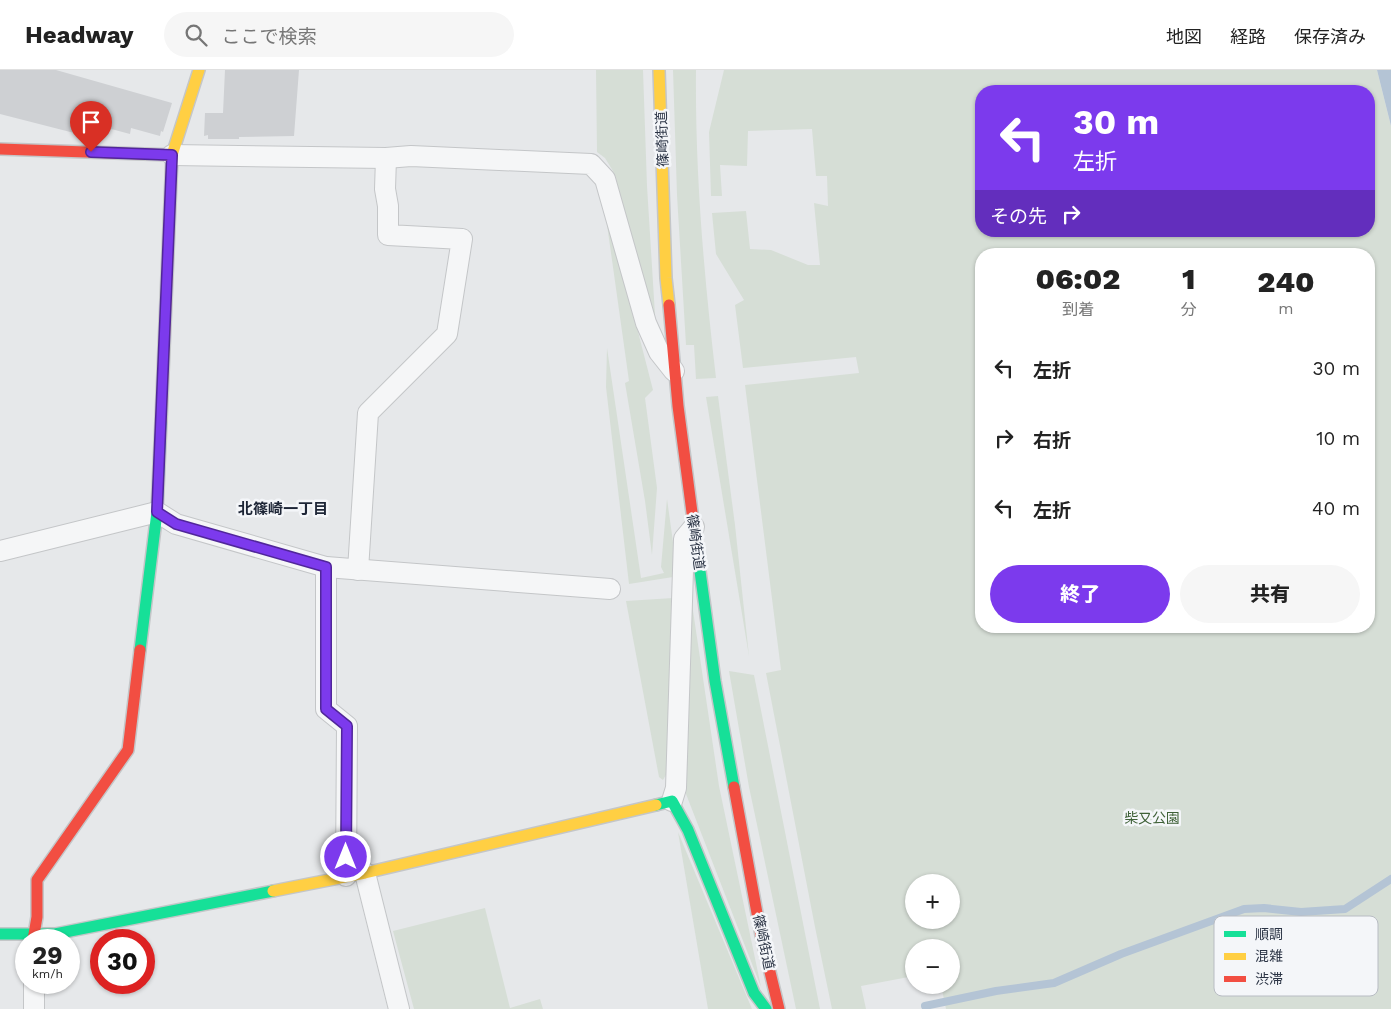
<!DOCTYPE html>
<html lang="ja">
<head>
<meta charset="utf-8">
<style>
  :root { --surface:#fff; --page:#f6f6f6; --text:#222; --muted:#767676; --line:#e0e0e0; --accent:#7c3aed }
  body { margin:0; font-family:"Work Sans","Noto Sans JP",sans-serif; background:var(--page); color:var(--text); height:100vh; display:flex; flex-direction:column; font-size:19px; white-space:nowrap }
  * { box-sizing:border-box; margin:0 }
  p { font-size:16px; color:var(--muted) }
  .icon { flex:none; width:28px; height:28px; fill:none; stroke:currentColor; stroke-width:2; stroke-linecap:round; stroke-linejoin:round }
  .map { position:relative; flex:1; overflow:hidden }
  .side { position:absolute; left:975px; top:178px; width:400px; height:385px; display:flex; flex-direction:column; background:var(--surface); border-radius:20px; box-shadow:0 1px 4px #0004 }
  .side>* { flex:none }
  .top-card { position:absolute; left:975px; top:15px; width:400px; height:152px; border-radius:20px; box-shadow:0 1px 4px #0004; background:#7c3aed; color:#fff; overflow:hidden }
  .tools { position:absolute; left:905px; top:804px; display:grid; gap:10px }
  .tools a { display:grid; place-items:center; width:55px; height:55px; border-radius:50%; background:var(--surface); box-shadow:0 1px 4px #0004; font-size:25px }
  .speed { position:absolute; left:15px; top:859px; display:flex; gap:10px; font-size:25px; font-weight:700; text-align:center }
  .speed>* { display:grid; place-content:center; width:65px; height:65px; border-radius:50%; background:var(--surface); box-shadow:0 1px 4px #0004; line-height:1 }
  .speed small { font-size:12px; font-weight:400 }
  .speed .limit { border:8px solid #d22; background:#fff; color:#111 }
  .pin { position:absolute; display:grid; place-items:center; width:42px; height:42px; color:#fff; margin:-51px -21px; border-radius:50% 50% 50% 0; rotate:-45deg; box-shadow:0 0 5px #0007 }
  .pin .icon { rotate:45deg }
  .me { position:absolute; width:55px; margin:-28px; rotate:0deg; stroke-linejoin:round; filter:drop-shadow(0 0 4px #0008) }
  .turn { display:flex; align-items:center; gap:18px; height:105px; padding:0 15px; font-size:22px }
  .turn .icon { width:65px; height:65px; stroke-width:2.5 }
  .turn b { display:block; font-size:35px; line-height:42px }
  .then { display:flex; align-items:center; height:48px; padding:0 15px; background:#0003; gap:10px; font-size:19px }
  .eta { display:flex; justify-content:space-evenly; align-items:center; height:85px; text-align:center }
  .eta b { font-size:30px; font-weight:800; line-height:35px }
  .action { display:flex; gap:10px; margin-top:auto; padding:10px 15px }
  .action a { flex:1; height:58px; border-radius:30px; background:var(--accent); color:#fff; font-size:20px; font-weight:800; line-height:58px; text-align:center }
  .action a+a { background:var(--page); color:var(--text) }
  ul { padding:0; list-style:none }
  li { display:flex; align-items:center; gap:15px; height:70px; padding:0 15px }
  li div { flex:1 }
  li b { display:block; font-size:19px }
  li em { font-style:normal }
  header { display:flex; align-items:center; gap:30px; box-sizing:border-box; height:70px; padding:0 25px; background:var(--surface); border-bottom:1px solid var(--line) }
  header strong { font-size:24px }
  nav { display:flex; gap:28px; margin-inline-start:auto; font-size:18px }
  .search { width:350px; height:45px; background:var(--page); display:flex; align-items:center; gap:12px; box-sizing:border-box; padding:0 18px; border-radius:28px; color:var(--muted); font-size:19px }
  .map>svg:first-child { display:block }
  .green { fill:#d6ded6; fill-rule:evenodd }
  .water { fill:#b4c4d5 }
  .lines { fill:none; stroke-linecap:round; stroke-linejoin:round }
  .stream { stroke:#b4c4d5; stroke-width:8 }
  .building { fill:#ced0d3 }
  .street-casing { stroke:#c4c6c8; stroke-width:22 }
  .fast-casing { stroke:#c4c6c8; stroke-width:14 }
  .slow-casing { stroke:#c4c6c8; stroke-width:14 }
  .jam-casing { stroke:#c4c6c8; stroke-width:14 }
  .street { stroke:#f5f6f7; stroke-width:20 }
  .fast { stroke:#16e098; stroke-width:11 }
  .slow { stroke:#ffcf43; stroke-width:11 }
  .jam { stroke:#f24e42; stroke-width:11 }
  .route-casing { stroke:#51269a; stroke-width:12 }
  .route { stroke:#7c3aed; stroke-width:9 }
  .labels { text-anchor:middle; stroke-width:5; stroke-linejoin:round; paint-order:stroke }
  .street-label { font-size:14px; fill:#2b3445; stroke:#f4f6f9 }
  .park-label { font-size:14px; fill:#3f6138; stroke:#f4f6f9 }
  .neighbourhood-label { font-size:15px; font-weight:bold; fill:#1d2536; stroke:#f4f6f9 }
  .key { fill:#f4f6f9; stroke:#b8bcc3; stroke-width:1 }
  .key-label { font-size:14px; fill:#2b3445 }
</style>
</head>
<body>
<header>
<strong>Headway</strong>
<div class="search"><svg class="icon" aria-label="search" viewBox="0 0 24 24"><circle cx="10" cy="10" r="6"/><path d="M15 15l6 6"/></svg>ここで検索</div>
<nav><a>地図</a><a>経路</a><a>保存済み</a></nav>
</header>
<div class="map">
<svg width="1391" height="939" viewBox="0 0 1391 939">
  <rect width="100%" height="100%" fill="#e6e8ea"/>
  <g class="green">
    <polygon points="596,0 643,0 647,116 656,261 613,101 605,88 597,82"/>
    <path d="M673 0H696C695 103 704 206 716 308L696 309 694 275H686L677 125Z"/>
    <path d="M724 0H1377L1391 56V939H946L941 915H951V878H914V906L861 916 866 939H832L815 857 766 603 781 600 745 315 859 303 856 287 743 298 735 235 744 230 716 184 712 143 746 141 750 179 771 180 808 195H820L814 133 828 136 827 106H816L812 59 748 61 747 96 720 95 722 126H711L709 62ZM981 21H1369V161H981ZM981 184H1369V556H981ZM914 812H951V850H914Z"/>
    <polygon points="603,126 653,320 645,328 657,418 652,485 645,431 625,313 629,311"/>
    <polygon points="607,278 641,508 664,503 661,497 667,429 673,472 673,507 629,514 606,317"/>
    <polygon points="718,326 735,455 749,586 706,327"/>
    <polygon points="673,528 667,703 663,710 659,707 626,531"/>
    <polygon points="692,534 719,716 761,917 686,724"/>
    <polygon points="729,601 754,605 820,939 796,939 749,717"/>
    <polygon points="678,762 752,939 708,939"/>
    <polygon points="485,838 510,938 540,929 543,939 414,939 393,861"/>
  </g>
  <polygon class="water" points="1377,0 1391,0 1391,56"/>
  <g class="lines">
    <polyline class="stream" points="925,936 996,921 1054,913 1121,884 1244,839 1264,838 1301,842 1345,839 1391,809"/>
  </g>
  <g class="building">
    <polygon points="0,0 56,0 172,33 163,62 161,61 160,66 131,58 130,64 85,52 82,65 0,44"/>
    <polygon points="225,0 299,0 294,66 239,67 239,69 208,69 208,65 204,66 205,43 223,43"/>
  </g>
  <g class="lines">
    <defs>
      <g id="street">
        <polyline points="172,85 386,88 411,86 591,94 605,109 646,253 659,282 674,301"/>
        <polyline points="0,481 157,442 176,454 326,497 610,519"/>
        <polyline points="326,497 326,639 347,656 346,806"/>
        <polyline points="358,500 368,343 447,264 462,169 388,165 388,136 385,119 386,88"/>
        <polyline points="672,731 676,718 684,469 694,457"/>
        <polyline points="365,803 399,939"/>
        <polyline points="34,912 34,939"/>
      </g>
      <g id="fast">
        <polyline points="693,450 715,611 734,717"/>
        <polyline points="140,580 157,442 161,351"/>
        <polyline points="656,735 672,731 688,760 754,923 766,939"/>
        <polyline points="0,864 55,864 273,821"/>
      </g>
      <g id="slow">
        <polyline points="659,0 666,208 669,235"/>
        <polyline points="161,351 172,85 199,0"/>
        <polyline points="273,821 365,803 656,735"/>
      </g>
      <g id="jam">
        <polyline points="0,79 172,85"/>
        <polyline points="669,235 678,336 693,450"/>
        <polyline points="734,717 761,865 779,939"/>
        <polyline points="33,870 37,847 37,810 128,680 140,580"/>
      </g>
    </defs>
    <use href="#street" class="street-casing"/>
    <use href="#fast" class="fast-casing"/>
    <use href="#slow" class="slow-casing"/>
    <use href="#jam" class="jam-casing"/>
    <use href="#street" class="street"/>
    <use href="#fast" class="fast"/>
    <use href="#slow" class="slow"/>
    <use href="#jam" class="jam"/>
  </g>
  <g class="lines">
    <defs>
      <polyline id="route" points="91,82 172,85 157,442 176,454 326,497 326,639 347,656 346,787"/>
    </defs>
    <use href="#route" class="route-casing"/>
    <use href="#route" class="route"/>
  </g>
  <g class="labels">
    <g class="street-label">
      <text transform="translate(662 69) rotate(-92)" y="5">篠崎街道</text>
      <text transform="translate(696 472) rotate(82)" y="5">篠崎街道</text>
      <text transform="translate(764 872) rotate(78)" y="5">篠崎街道</text>
    </g>
    <g class="park-label">
      <text x="1152" y="753">柴又公園</text>
    </g>
    <g class="neighbourhood-label">
      <text x="283" y="444">北篠崎一丁目</text>
    </g>
  </g>
  <rect x="1214" y="846" width="164" height="80" rx="8" class="key"/>
  <rect x="1224" y="861" width="22" height="6" fill="#16e098"/>
  <rect x="1224" y="883" width="22" height="7" fill="#ffcf43"/>
  <rect x="1224" y="906" width="22" height="6" fill="#f24e42"/>
  <g class="key-label">
    <text x="1255" y="869">順調</text>
    <text x="1255" y="891">混雑</text>
    <text x="1255" y="914">渋滞</text>
  </g>
</svg>
<div class="tools">
<a>+</a>
<a>−</a>
</div>
<div class="speed"><div>29<small>km/h</small></div><div class="limit">30</div></div>
<div class="pin" style="left:91px;top:82px;background:#d93025"><svg class="icon" aria-label="arrive" viewBox="0 0 24 24"><path d="M6 21V4h12l-3 4 3 4H6"/></svg></div>
<svg class="me" style="left:346px;top:787px" viewBox="-20 -20 40 40"><circle r="17" fill="#7c3aed" stroke="#fff" stroke-width="3"/><path d="M0-11L8 9 0 5-8 9z" fill="#fff"/></svg>
<div class="top-card">
<div class="turn"><svg class="icon" aria-label="left" viewBox="0 0 24 24"><path d="M17 20v-9H6M10 6l-5 5 5 5"/></svg><div><b>30 m</b>左折</div></div>
<div class="then">その先<svg class="icon" aria-label="right" viewBox="0 0 24 24"><path d="M7 20v-9h11M14 6l5 5-5 5"/></svg></div>
</div>
<section class="side">
<div class="eta">
<div><b>06:02</b><p>到着</p></div>
<div><b>1</b><p>分</p></div>
<div><b>240</b><p>m</p></div>
</div>
<ul>
<li><svg class="icon" aria-label="left" viewBox="0 0 24 24"><path d="M17 20v-9H6M10 6l-5 5 5 5"/></svg><div><b>左折</b></div><em>30 m</em></li>
<li><svg class="icon" aria-label="right" viewBox="0 0 24 24"><path d="M7 20v-9h11M14 6l5 5-5 5"/></svg><div><b>右折</b></div><em>10 m</em></li>
<li><svg class="icon" aria-label="left" viewBox="0 0 24 24"><path d="M17 20v-9H6M10 6l-5 5 5 5"/></svg><div><b>左折</b></div><em>40 m</em></li>
</ul>
<div class="action"><a>終了</a><a>共有</a></div>
</section>
</div>
</body>
</html>
